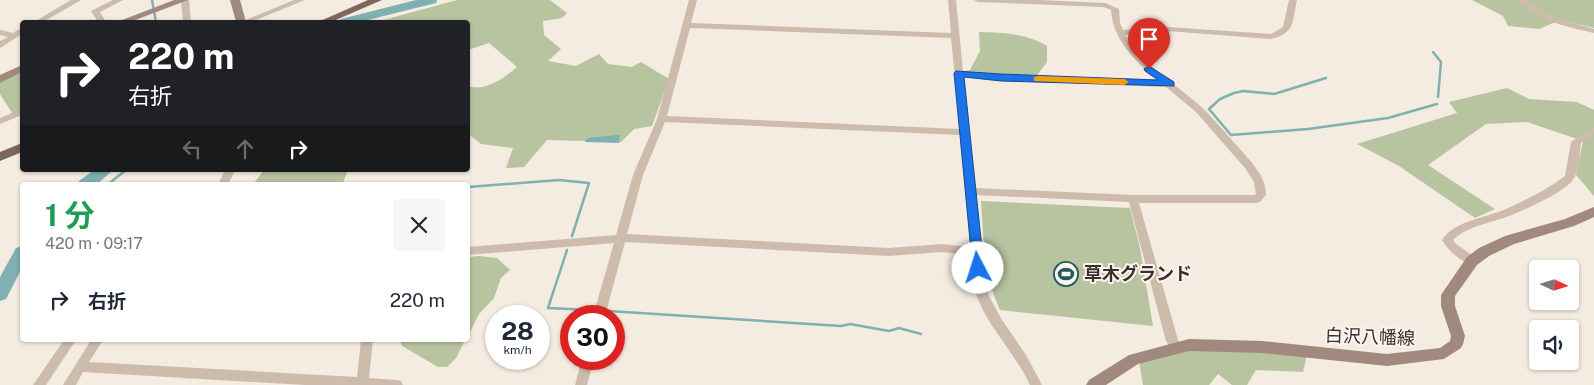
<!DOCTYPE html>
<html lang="ja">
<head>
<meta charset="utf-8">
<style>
  :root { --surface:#fff; --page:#f6f6f7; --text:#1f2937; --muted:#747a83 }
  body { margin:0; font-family:"Public Sans","Noto Sans JP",sans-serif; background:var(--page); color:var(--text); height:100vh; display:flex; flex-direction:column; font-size:19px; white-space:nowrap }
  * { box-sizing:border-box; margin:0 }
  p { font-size:16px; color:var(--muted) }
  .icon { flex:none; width:28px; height:28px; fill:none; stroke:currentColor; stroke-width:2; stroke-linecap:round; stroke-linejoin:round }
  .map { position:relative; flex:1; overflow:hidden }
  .panel { position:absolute; left:20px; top:182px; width:450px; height:160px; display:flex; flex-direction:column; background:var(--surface); border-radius:5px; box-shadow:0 1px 4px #0004 }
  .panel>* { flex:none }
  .banner { position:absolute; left:20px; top:20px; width:450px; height:152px; border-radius:5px; box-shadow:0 1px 4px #0004; background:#202124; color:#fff; overflow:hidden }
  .needle { width:32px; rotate:94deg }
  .controls { position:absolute; left:1529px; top:260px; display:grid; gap:10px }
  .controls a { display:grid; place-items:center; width:50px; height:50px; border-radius:5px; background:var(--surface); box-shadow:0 1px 4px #0004; font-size:25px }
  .speed { position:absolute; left:485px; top:305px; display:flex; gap:10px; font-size:25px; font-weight:700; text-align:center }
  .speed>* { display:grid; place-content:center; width:65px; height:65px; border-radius:50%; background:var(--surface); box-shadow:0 1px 4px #0004; line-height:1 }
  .speed small { font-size:12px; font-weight:400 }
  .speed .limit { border:8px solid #d22; background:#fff; color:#111 }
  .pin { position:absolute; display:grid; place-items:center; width:42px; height:42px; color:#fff; margin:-51px -21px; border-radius:50% 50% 50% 0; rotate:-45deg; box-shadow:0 0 5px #0007 }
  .pin .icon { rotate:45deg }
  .me { position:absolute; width:55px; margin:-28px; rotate:355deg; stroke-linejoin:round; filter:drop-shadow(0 0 4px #0008) }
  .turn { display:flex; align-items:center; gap:18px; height:105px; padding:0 25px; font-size:22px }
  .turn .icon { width:65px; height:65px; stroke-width:2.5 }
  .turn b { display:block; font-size:35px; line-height:42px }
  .lanes { display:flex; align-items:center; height:48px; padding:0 25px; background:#0003; justify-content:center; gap:25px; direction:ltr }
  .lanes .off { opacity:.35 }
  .round { display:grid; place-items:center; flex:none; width:52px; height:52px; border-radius:5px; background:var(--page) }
  .summary { display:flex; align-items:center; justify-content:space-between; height:85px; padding:0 25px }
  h1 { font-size:30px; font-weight:700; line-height:38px; color:#1e9e55 }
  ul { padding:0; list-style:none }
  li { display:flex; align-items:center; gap:15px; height:65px; padding:0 25px }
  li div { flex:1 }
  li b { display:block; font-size:19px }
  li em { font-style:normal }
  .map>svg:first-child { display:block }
  .green { fill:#b8c4a0 }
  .water { fill:#7fb0b2 }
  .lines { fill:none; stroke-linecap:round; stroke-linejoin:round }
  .stream { stroke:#7fb0b2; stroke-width:2.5 }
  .river { fill:#7fb0b2; fill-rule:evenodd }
  .street { fill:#cdbbac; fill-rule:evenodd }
  .secondary { fill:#a18a7d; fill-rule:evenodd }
  .primary { fill:#7d675c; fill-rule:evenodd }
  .route { fill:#1a73e8; stroke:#114b97 }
  .slow { fill:#f59e0b }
  .labels { text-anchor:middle; stroke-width:4; stroke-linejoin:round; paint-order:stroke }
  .poi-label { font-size:18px; font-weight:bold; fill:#3b302b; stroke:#fbf5ee; text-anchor:start }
  .street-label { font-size:18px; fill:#3b302b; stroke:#fbf5ee }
</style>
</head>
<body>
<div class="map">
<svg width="1594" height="385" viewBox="0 0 1594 385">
  <rect width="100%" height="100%" fill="#f4ebe1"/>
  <g class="green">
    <path d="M457 0H550L567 13 562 18 543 21 544 35 561 49 548 61 576 66 599 54 608 64 632 67 641 62 669 79 652 126 634 129 621 142 547 140 524 167 506 168 513 148 481 144 468 134V86C485 92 504 78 517 67L489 43 468 50V22H376Z"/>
    <polygon points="1472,0 1594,0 1594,28 1560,20 1539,29 1508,26 1503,16"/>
    <path d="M979 32C1002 32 1027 34 1047 46V62L1035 78 969 73 966 71 970 70 980 51Z"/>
    <polygon points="22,68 22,112 14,116 0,94 0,80"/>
    <polygon points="1507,88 1529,99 1577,102 1594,110 1594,196 1576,175 1583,141 1527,122 1486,124 1428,165 1495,209 1475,218 1399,166 1357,144 1457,113 1449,102"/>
    <polygon points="264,170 348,170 342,185 258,185 254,183"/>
    <path d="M981 201 1130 208 1140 248 1153 326 1000 310C983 272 984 242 981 201Z"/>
    <polygon points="479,256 497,258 510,270 501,278 494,298 479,314 468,336 468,257"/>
    <polygon points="400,340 465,340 456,358 447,367 438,367 402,346"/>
    <polygon points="1191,349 1307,355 1303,372 1256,370 1247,385 1232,385 1218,374 1209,385 1143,385 1139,361"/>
  </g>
  <polygon class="water" points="618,135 620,136 619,143 585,142 587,138"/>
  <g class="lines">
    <g class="stream">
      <polyline points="152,0 156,22"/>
      <polyline points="1433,52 1441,62 1438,97"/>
      <polyline points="1326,78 1274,94 1243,91 1234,93 1220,99 1209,109 1231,135 1308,129 1388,118 1437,104"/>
      <polyline points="107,185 126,170"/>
      <polyline points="468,187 559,180 589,183 572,236"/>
      <polyline points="567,250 548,308 591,310"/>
      <polyline points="609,311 841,326 850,324 889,331 899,328 921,334"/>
    </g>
    <g class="river">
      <polygon points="416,0 437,0 436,3 360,22 339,22 341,19"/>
      <polygon points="94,170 113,170 96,185 77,185 79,181"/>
      <polygon points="22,246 22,268 6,299 0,301 0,277 16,248"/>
    </g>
    <g class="street">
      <polygon points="71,0 81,0 43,22 34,22"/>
      <polygon points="113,0 123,0 100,12 106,22 98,22 91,11"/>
      <polygon points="181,0 189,0 191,22 183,22"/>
      <polygon points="294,0 305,0 251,22 241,22"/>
      <path d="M689 0H697L691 23 951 33 948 0H956L963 71 1001 75 1159 81C1136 62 1113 41 1111 10L1104 7 978 2 974 0H1038L1105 3 1119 9 1120 23 1123 30 1167 27 1271 34 1283 27 1289 0H1297C1292 21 1296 33 1271 39L1167 31 1125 35C1141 64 1173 82 1198 104 1213 117 1226 134 1240 149 1252 163 1266 176 1266 195L1260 202 1256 203H1139L1178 340 1182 348 1180 351 1176 353 1172 351 1166 341 1129 202 976 195 984 283 990 298 1002 320 1026 355 1042 385H1030C1014 350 981 321 973 283 972 274 972 264 971 255L942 252 889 256 625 242 605 316H593L614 243 468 255V247L616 235 633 175 657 119ZM690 28 951 38 960 129 667 116ZM964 76 1001 81 1166 87 1196 112 1245 168 1254 182 1256 194 1254 195H1133L975 188ZM665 122 960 135 970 247 942 244 889 248 627 234 643 175Z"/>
      <path d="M1518 0H1527L1541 11 1559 19 1594 29V33C1567 27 1537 21 1518 0Z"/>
      <polygon points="19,29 22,29 22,34 0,48 0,41 8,37 0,35 0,30 13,33"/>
      <polygon points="22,109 22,115 0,124 0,118"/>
      <path d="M1594 126V134L1581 143C1579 154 1580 172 1572 181 1562 193 1525 210 1509 216 1491 223 1467 226 1453 240L1456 244 1476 258 1477 261 1476 264C1465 267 1447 249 1442 240 1454 221 1484 218 1504 210 1525 200 1547 190 1565 176L1571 142Z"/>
      <polygon points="225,170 235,170 228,185 218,185"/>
      <polygon points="64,340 76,340 46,385 33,385"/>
      <polygon points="91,340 103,340 89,362 357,377 361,340 373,340 369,378 397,380 401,381 403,385 305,385 83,372 76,385 63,385"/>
      <polygon points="582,359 594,359 587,385 575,385"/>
    </g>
    <g class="secondary">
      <polygon points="174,0 188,0 130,22 117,22"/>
      <polygon points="230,0 240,0 246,22 236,22"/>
      <polygon points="22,65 22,72 0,83 0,75"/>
      <polygon points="1594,207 1594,217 1574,226 1514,244 1489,256 1477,265 1455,296 1455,306 1465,336 1463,344 1461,348 1444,359 1387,366 1262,353 1189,351 1138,364 1106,385 1086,385 1089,380 1129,355 1189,339 1262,341 1387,354 1440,348 1450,341 1451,336 1441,306 1441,295 1467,257 1479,248 1505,236 1565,219"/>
    </g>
    <g class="primary">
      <polygon points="368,0 382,0 331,22 318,22"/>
      <polygon points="22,143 22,152 0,161 0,152"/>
    </g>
  </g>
  <polygon class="route" points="1149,66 1174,82 1174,86 1001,81 964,77 984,268 982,271 973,271 954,73 956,71 1001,74 1158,80 1145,71 1144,69"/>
  <polygon class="slow" points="1038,76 1124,79 1129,82 1124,85 1034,81 1034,77"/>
  <defs>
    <symbol id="stadium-ring" viewBox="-11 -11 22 22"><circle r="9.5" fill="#fbf5ee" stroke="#1f5a5e" stroke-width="1.5"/><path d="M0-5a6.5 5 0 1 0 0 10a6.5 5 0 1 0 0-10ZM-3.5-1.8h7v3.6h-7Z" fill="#1f5a5e"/></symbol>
  </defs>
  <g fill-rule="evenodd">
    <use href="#stadium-ring" x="1052" y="260" width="28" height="28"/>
  </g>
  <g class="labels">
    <g class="poi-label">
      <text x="1084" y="280">草木グランド</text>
    </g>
    <g class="street-label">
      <text transform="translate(1370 337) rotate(2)" y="6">白沢八幡線</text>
    </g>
  </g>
</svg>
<div class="controls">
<a><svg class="needle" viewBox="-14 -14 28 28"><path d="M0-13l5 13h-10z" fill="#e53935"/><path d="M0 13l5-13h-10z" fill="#747a83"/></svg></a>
<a><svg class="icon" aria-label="sound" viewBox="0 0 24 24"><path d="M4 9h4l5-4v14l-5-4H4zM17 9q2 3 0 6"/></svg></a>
</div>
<div class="speed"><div>28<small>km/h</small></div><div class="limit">30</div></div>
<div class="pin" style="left:1149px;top:69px;background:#d93025"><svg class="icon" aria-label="arrive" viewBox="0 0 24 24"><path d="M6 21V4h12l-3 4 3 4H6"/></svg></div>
<svg class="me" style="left:978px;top:268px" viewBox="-20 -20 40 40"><circle r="19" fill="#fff"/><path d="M0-13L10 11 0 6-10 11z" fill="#1a73e8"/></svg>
<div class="banner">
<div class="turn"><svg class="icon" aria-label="right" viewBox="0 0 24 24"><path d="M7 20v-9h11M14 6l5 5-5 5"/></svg><div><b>220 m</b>右折</div></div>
<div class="lanes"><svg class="icon off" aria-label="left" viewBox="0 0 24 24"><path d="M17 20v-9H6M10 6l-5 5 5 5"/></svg><svg class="icon off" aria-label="ahead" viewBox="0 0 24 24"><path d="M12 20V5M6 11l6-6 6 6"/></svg><svg class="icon" aria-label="right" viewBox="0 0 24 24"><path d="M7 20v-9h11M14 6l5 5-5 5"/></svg></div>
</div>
<section class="panel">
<div class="summary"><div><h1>1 分</h1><p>420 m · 09:17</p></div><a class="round"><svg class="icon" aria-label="close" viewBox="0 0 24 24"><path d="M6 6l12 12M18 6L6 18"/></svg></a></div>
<ul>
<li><svg class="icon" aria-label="right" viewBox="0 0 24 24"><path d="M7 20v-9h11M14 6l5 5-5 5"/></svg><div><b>右折</b></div><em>220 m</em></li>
</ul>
</section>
</div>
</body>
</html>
